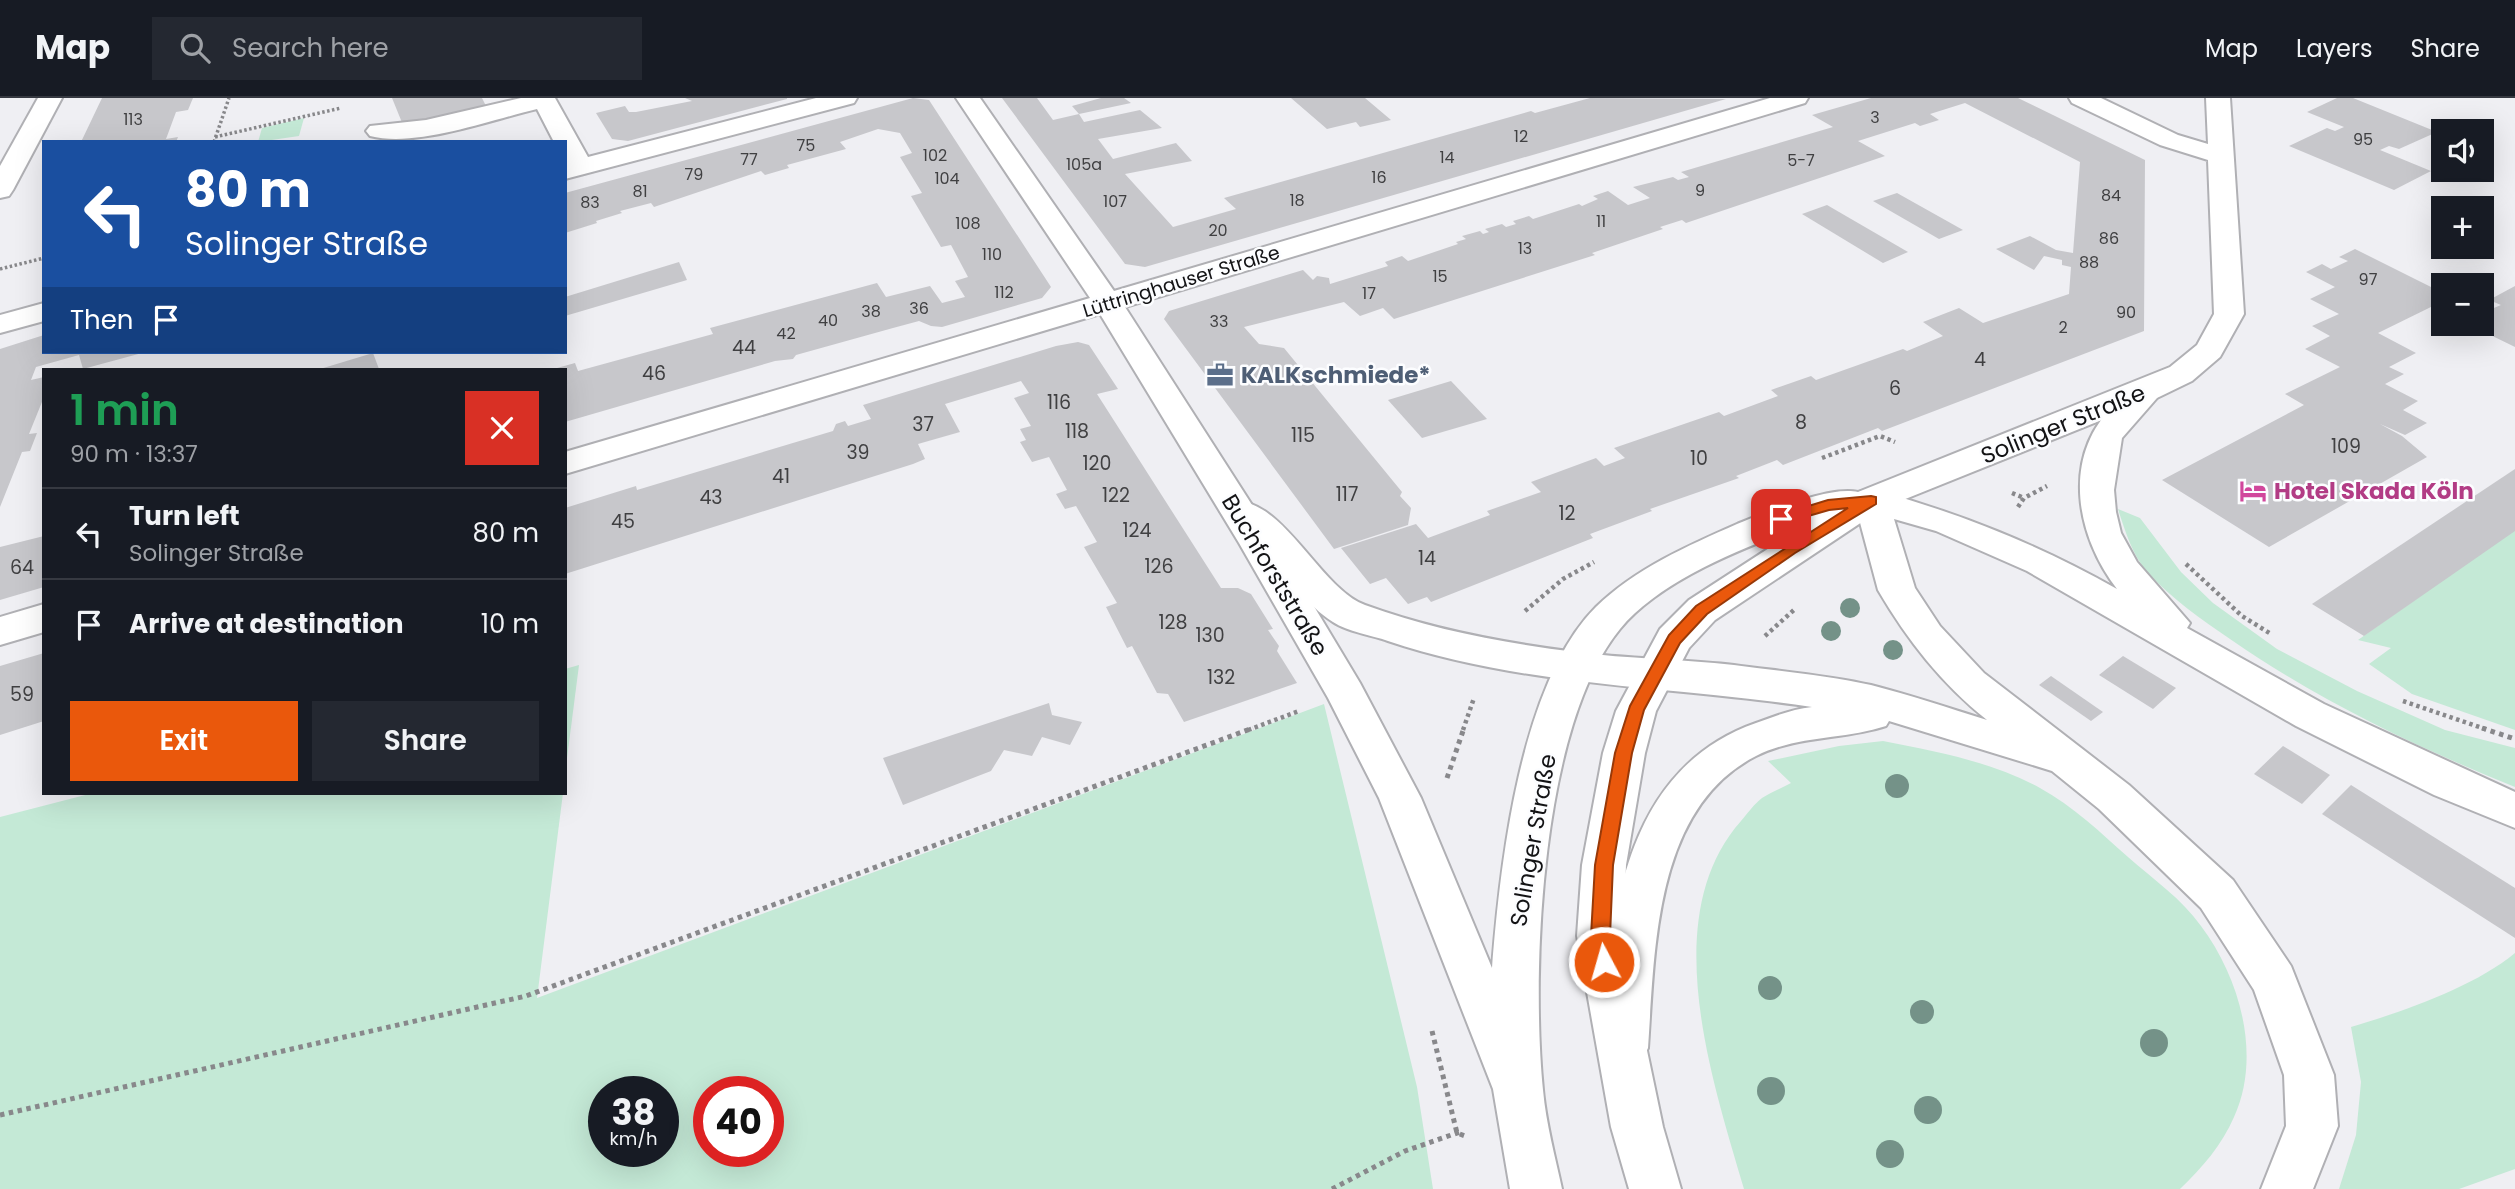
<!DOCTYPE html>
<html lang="en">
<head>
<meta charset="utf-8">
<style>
  :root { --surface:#171b24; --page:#242831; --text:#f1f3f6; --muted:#9ea1a6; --line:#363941; --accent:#ea580c }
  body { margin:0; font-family:Poppins,sans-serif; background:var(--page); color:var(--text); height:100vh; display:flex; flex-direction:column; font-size:26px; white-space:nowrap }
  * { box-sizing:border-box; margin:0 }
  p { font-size:23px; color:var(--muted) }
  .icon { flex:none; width:38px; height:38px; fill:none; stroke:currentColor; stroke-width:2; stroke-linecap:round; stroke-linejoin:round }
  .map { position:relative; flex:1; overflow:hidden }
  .drawer { position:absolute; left:42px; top:270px; width:525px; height:427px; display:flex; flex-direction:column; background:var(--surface); border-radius:0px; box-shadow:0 7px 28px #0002 }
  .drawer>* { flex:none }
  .hud { position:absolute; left:42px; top:42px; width:525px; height:214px; border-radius:0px; box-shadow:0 7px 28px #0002; background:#1a4fa0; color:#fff; overflow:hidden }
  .controls { position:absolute; left:2431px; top:21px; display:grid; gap:14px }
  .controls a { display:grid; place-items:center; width:63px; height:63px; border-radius:0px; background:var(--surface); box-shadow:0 7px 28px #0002; font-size:35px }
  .speed { position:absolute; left:588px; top:978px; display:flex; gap:14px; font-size:35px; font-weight:700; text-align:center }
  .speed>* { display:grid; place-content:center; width:91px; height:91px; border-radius:50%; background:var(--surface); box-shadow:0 7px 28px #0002; line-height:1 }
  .speed small { font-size:18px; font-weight:400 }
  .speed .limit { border:10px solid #d22; background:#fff; color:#111 }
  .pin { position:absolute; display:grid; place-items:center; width:60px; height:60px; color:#fff; margin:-30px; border-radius:14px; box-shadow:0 4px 10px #0006 }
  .me { position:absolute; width:77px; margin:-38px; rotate:354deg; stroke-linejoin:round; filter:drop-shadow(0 0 5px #0008) }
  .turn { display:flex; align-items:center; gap:24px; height:147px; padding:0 28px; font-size:32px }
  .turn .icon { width:91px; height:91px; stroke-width:2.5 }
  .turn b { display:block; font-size:49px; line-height:60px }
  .then { display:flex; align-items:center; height:66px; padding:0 28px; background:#0003; gap:14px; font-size:26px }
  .round { display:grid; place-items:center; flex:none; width:74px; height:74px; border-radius:0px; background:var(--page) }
  .headline { display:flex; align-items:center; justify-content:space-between; height:119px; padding:0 28px }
  h1 { font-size:42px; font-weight:600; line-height:52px; color:#1e9e55 }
  .action { display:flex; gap:14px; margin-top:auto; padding:14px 28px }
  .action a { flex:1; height:80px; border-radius:0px; background:var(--accent); color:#fff; font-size:28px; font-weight:600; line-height:80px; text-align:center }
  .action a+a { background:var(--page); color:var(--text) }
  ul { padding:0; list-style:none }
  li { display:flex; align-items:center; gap:21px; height:91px; padding:0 28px; border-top:2px solid var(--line) }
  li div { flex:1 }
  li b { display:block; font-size:26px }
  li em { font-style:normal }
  header { display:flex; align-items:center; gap:42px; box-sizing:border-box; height:98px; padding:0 35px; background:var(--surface); border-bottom:2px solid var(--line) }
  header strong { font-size:33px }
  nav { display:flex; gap:38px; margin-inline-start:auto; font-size:24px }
  .search { width:490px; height:63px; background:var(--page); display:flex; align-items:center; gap:18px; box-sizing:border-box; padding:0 24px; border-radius:0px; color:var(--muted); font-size:26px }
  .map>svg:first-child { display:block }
  .green { fill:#c4e9d6; fill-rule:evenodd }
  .building { fill:#c7c7cb }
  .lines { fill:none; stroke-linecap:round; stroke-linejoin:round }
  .minor-casing { stroke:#b0b0b4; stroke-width:4 }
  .highway-casing { stroke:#b0b0b4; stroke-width:4 }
  .path-far2 { stroke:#88888b; stroke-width:3.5; stroke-dasharray:2.5 2.5; stroke-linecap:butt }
  .path-far1 { stroke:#88888b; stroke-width:4.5; stroke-dasharray:3.5 3.5; stroke-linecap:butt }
  .path { stroke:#88888b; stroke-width:5; stroke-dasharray:4.5 4.5; stroke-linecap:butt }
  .minor { fill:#fff; fill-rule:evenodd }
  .highway { fill:#fff; fill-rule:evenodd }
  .tree { fill:#749288 }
  .route { fill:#ea580c; stroke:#983908; stroke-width:2 }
  .labels { text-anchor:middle; stroke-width:5; stroke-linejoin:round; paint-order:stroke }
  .far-number-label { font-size:16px; fill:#404042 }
  .far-street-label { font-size:19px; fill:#131315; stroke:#fcfdff }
  .number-label { font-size:19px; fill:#404042 }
  .service-label { font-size:23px; font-weight:bold; fill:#4e5e75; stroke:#fcfdff; text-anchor:start }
  .street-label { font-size:23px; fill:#131315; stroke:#fcfdff }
  .hotel-label { font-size:23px; font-weight:bold; fill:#b23c85; stroke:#fcfdff; text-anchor:start }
</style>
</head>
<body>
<header>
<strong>Map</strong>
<div class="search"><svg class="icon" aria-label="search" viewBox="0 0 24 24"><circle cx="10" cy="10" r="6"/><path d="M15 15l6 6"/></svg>Search here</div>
<nav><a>Map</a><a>Layers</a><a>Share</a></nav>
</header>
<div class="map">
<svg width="2515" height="1091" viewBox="0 0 2515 1091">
  <rect width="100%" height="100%" fill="#efeff3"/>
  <g class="green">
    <polygon points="304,20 299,38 258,44 262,30"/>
    <path d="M2118 411 2140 420 2181 474 2213 505 2277 551 2357 593 2445 632 2515 650V689C2416 649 2318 602 2230 541 2201 521 2172 501 2147 474 2132 456 2125 433 2118 411Z"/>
    <polygon points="2515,431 2515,632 2412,596 2369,566 2391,550 2358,542"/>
    <polygon points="579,567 565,676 565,571"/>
    <path d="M1324 606 1417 989 1433 1091H0V719L93 695H563L537 900ZM663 994V1054H604V994ZM768 994V1054H709V994Z"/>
    <path d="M1883 643C1937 654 1991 663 2040 690 2073 708 2101 735 2128 759 2153 781 2182 801 2201 828 2240 880 2262 958 2234 1019 2222 1047 2202 1070 2180 1091H1744C1713 984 1656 819 1741 723 1747 716 1754 706 1762 700 1771 694 1782 690 1791 685L1768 663 1839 648Z"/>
    <path d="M2515 855V1071L2459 1091H2339L2356 1037 2361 984 2351 929C2402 914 2474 889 2515 855Z"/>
  </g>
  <g class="building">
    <polygon points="102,0 193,0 188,12 176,14 166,41 178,39 176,44 81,44"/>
    <polygon points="392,0 482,0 486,8 403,27"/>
    <polygon points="685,0 787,0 787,1 628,43 612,41 596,15 625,8 629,14 636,14 692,3"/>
    <polygon points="913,0 929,2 1051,189 1042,200 942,229 931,228 919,223 893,230 796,257 793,261 775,263 565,324 565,271 557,270 575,265 578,273 713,236 710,230 877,185 886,199 930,188 942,205 965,199 955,183 968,179 951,147 941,149 911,98 922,95 900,59 912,55 900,35 878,31 840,44 846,51 787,67 789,70 765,77 761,73 654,109 651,105 620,113 622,115 596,123 597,125 565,135 565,95"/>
    <polygon points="1002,0 1037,0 1053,22 1079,16 1084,24 1140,12 1162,30 1098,41 1113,61 1176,45 1192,63 1125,76 1173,129 1236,111 1224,100 1531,13 1535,15 1590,0 1726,1 1145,169 1125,166"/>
    <polygon points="1101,0 1124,0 1131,5 1079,16 1072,8"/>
    <polygon points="1291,0 1365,0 1391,22 1360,29 1356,24 1327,31"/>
    <polygon points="1871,0 2018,0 2145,62 2144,233 1882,333 1878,330 1783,367 1777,362 1736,378 1739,380 1650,411 1652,413 1590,436 1593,440 1431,504 1427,499 1408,506 1386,480 1370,486 1341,450 1416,426 1428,440 1490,417 1487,413 1541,394 1531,384 1596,360 1604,368 1625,360 1614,350 1719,314 1724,318 1778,298 1771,292 1811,278 1816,282 1903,251 1907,253 1943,238 1923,224 1959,210 1983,225 2069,196 2071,169 2062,167 2062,162 2044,158 2034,172 1996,151 2030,138 2056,152 2073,155 2080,64 1965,5 1930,16 1939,22 1920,28 1915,25 1858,43 1885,58 1686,125 1682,122 1660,129 1663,131 1592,155 1595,157 1394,221 1383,210 1360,218 1344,204 1244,229 1259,246 1284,250 1402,394 1400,398 1411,410 1408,427 1334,451 1164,221 1169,213 1303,172 1313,182 1317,178 1329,180 1330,186 1388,168 1385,164 1402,158 1408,163 1458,146 1456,144 1466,141 1462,138 1480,133 1483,136 1489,134 1485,131 1502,126 1506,129 1516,126 1513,123 1529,118 1533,121 1579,106 1582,108 1598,101 1593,98 1608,93 1628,107 1650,100 1633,89 1673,79 1678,82 1689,79 1681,74 1833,29 1812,17"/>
    <polygon points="2337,0 2353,0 2437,34 2399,51 2389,48 2380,52 2431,73 2394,92 2289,48 2327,30 2335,33 2344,29 2307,14"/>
    <polygon points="1897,95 1963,132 1939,141 1873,103"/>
    <polygon points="1827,107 1908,154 1883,165 1802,116"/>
    <polygon points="2355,151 2443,195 2443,214 2433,208 2378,235 2416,255 2389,269 2404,276 2385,286 2418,303 2403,312 2427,325 2405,337 2380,326 2402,338 2427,359 2269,449 2162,382 2304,307 2285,296 2340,269 2305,251 2330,238 2312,228 2339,216 2310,201 2335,189 2306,174 2322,166 2331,171 2348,163 2339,159"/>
    <polygon points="679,164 687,182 565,218 565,199"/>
    <polygon points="2515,188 2515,249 2468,226 2482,226 2482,215 2501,207 2489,202"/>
    <polygon points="44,237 44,254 142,255 83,271 79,257 36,269 31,282 44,279 44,299 29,336 37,335 30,353 22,354 0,409 0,251"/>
    <polygon points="1078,244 1089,247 1118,291 1097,296 1221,490 1238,490 1251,496 1273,531 1268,532 1279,548 1277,553 1297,585 1184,624 1168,596 1157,595 1132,548 1127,550 1106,509 1117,505 1084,449 1097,444 1076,408 1065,411 1056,396 1067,392 1049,359 1032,364 1020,344 1026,342 1020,331 1031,328 1014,300 1029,295 1021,283 945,306 960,334 918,346 925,361 913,366 565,476 565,410 636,388 637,392 833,333 836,326 845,323 848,328 871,321 863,307 1056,248"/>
    <polygon points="373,255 379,271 320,271"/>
    <polygon points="1451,283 1487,321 1422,340 1388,302"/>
    <polygon points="2515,371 2515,433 2364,538 2312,506"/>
    <polygon points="44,438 44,489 0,502 0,449"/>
    <polygon points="44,555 44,623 0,637 0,568"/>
    <polygon points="2123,558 2176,590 2153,611 2099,577"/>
    <polygon points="2051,578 2103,614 2091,623 2039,587"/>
    <polygon points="1049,605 1052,617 1082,624 1070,647 1042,639 1032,658 1004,652 991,673 903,707 883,660"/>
    <polygon points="2283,648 2330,677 2302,706 2254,676"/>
    <polygon points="2351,687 2515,790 2515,840 2322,716"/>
  </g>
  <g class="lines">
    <defs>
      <g id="minor">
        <polygon points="38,0 62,0 13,92 9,98 0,100 0,68"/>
        <path d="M521 0H555L588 59 816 0H857L854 5 565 81V44H554L537 11C490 22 416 50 370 38L366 33 370 28 426 22Z"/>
        <path d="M956 0H980L1114 193 1770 0H1808L1805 5 1125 209 1270 435 1360 585 1421 700 1492 870C1500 767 1520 585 1596 509 1635 471 1687 448 1737 426 1764 415 1830 387 1858 394L2170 269 2197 247 2214 216 2208 62 2160 47 2072 5 2069 0H2101L2178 37 2208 46 2206 0H2230L2244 216 2220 259 2192 283 2159 299 1883 410 1715 522 1689 550 1656 613 1645 655 1626 767 1623 838 1663 1029 1681 1091H1629L1611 1029 1577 838 1582 767 1603 655 1616 613 1660 531 1689 502 1803 428C1745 449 1660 482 1620 531 1541 627 1531 871 1543 992 1546 1026 1555 1058 1562 1091H1510L1493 991 1379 700 1328 600 1239 445 1100 216 565 376V354L1090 200Z"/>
        <polygon points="44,205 44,223 0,235 0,217"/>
        <polygon points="44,506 44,534 0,547 0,519"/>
      </g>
      <path id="highway" d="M2148 282 2159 285 2164 292 2122 340 2114 392 2116 414 2121 435 2137 464 2190 525 2187 530 2324 606 2515 694V730L2434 697 2296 628 2027 473 1936 433 1894 421 1915 490 1940 528 1984 575 2129 687 2233 782 2291 868 2334 977 2338 1028 2313 1091H2261L2286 1028 2284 977 2254 892 2201 810 2099 711 2052 673 1889 623 1886 628C1843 642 1798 637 1756 658 1654 710 1655 851 1648 950L1640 966 1623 973 1606 966 1598 950C1611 826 1619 673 1756 625 1775 618 1793 611 1812 609 1671 588 1525 589 1388 543 1371 537 1348 534 1333 524 1304 506 1287 475 1264 451 1251 436 1231 430 1220 413L1226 405C1279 390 1318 490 1365 507 1433 532 1504 545 1576 554 1628 561 1682 561 1734 567 1779 573 1827 577 1871 587 1910 597 1949 610 1987 622 1941 585 1908 543 1878 492L1854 402 1859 394 1871 391C1960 415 2037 446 2117 491 2076 438 2061 359 2114 307 2124 297 2133 286 2148 282Z"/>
    </defs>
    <use href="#minor" class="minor-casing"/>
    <use href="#highway" class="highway-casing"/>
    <g class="path-far2">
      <polyline points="215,39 341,10"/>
      <polyline points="214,44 229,0"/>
      <polyline points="0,171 44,160"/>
    </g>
    <g class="path-far1">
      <polyline points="1822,360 1880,338 1895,344"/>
      <polyline points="2012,395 2024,400"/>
      <polyline points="2018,409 2024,400 2047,388"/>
      <polyline points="2186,466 2242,518 2271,536"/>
      <polyline points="1525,513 1563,481 1594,464"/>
      <polyline points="1765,538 1795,511"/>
      <polyline points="2403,603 2488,632"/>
      <polyline points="1248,632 1299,613"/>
      <polyline points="1463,632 1474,600"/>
    </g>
    <g class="path">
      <polyline points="2482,630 2515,641"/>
      <polyline points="1447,680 1464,630"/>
      <polyline points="1432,933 1457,1035 1468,1039"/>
      <polyline points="0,1017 526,898 1253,630"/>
      <polyline points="1332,1091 1405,1053 1460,1034"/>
    </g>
    <use href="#minor" class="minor"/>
    <use href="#highway" class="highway"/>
  </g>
  <g class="tree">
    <circle cx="1850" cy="510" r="10"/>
    <circle cx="1831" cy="533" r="10"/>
    <circle cx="1893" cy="552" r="10"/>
    <circle cx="1897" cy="688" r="12"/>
    <circle cx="1770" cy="890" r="12"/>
    <circle cx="1922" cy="914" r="12"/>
    <circle cx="2154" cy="945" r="14"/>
    <circle cx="1771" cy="993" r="14"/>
    <circle cx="1928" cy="1012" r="14"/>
    <circle cx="1890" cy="1056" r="14"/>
  </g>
  <polygon class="route" points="1871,398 1876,399 1876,406 1795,455 1707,516 1680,545 1644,612 1632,655 1613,767 1610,838 1614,864 1611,870 1604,873 1597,870 1591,838 1595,767 1615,655 1630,608 1669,537 1696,508 1848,410 1829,412 1781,426 1774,421 1776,418 1828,402"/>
  <defs>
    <symbol id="office-bare" viewBox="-9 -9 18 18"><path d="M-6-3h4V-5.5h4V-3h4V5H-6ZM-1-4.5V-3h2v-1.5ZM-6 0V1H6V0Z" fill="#5c6f8a" stroke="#fcfdff" stroke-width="2.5" paint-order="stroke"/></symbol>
    <symbol id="hotel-bare" viewBox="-9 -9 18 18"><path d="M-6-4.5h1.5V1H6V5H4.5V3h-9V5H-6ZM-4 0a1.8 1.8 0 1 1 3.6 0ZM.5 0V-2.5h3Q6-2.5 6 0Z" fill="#d1479c" stroke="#fcfdff" stroke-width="2.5" paint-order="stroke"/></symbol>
  </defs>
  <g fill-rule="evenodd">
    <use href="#office-bare" x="1201" y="258" width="38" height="38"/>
    <use href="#hotel-bare" x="2234" y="374" width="38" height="38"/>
  </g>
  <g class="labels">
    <g class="far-number-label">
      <text x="1875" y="25">3</text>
      <text x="133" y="27">113</text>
      <text x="1521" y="44">12</text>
      <text x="2363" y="47">95</text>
      <text x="806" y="53">75</text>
      <text x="935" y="63">102</text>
      <text x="1447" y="65">14</text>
      <text x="749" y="67">77</text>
      <text x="1801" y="68">5-7</text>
      <text x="1084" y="72">105a</text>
      <text x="694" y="82">79</text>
      <text x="1379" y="85">16</text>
      <text x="947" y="86">104</text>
      <text x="1700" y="98">9</text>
      <text x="640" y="99">81</text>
      <text x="2111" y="103">84</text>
      <text x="1297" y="108">18</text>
      <text x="1115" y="109">107</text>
      <text x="590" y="110">83</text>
      <text x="1601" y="129">11</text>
      <text x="968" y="131">108</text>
      <text x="1218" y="138">20</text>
      <text x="2109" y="146">86</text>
      <text x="1525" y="156">13</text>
      <text x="992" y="162">110</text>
      <text x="2089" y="170">88</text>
      <text x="1440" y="184">15</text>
      <text x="2368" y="187">97</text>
      <text x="1004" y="200">112</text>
      <text x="1369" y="201">17</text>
      <text x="919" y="216">36</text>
      <text x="871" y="219">38</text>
      <text x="2126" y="220">90</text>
      <text x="828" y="228">40</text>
      <text x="1219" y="229">33</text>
      <text x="2063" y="235">2</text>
      <text x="786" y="241">42</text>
    </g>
    <g class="far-street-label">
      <text transform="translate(1181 183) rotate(-17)" y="7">Lüttringhauser Straße</text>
    </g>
    <g class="number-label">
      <text x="744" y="256">44</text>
      <text x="1980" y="268">4</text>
      <text x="654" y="282">46</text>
      <text x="1895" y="297">6</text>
      <text x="1059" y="311">116</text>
      <text x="1801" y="331">8</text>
      <text x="923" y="333">37</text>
      <text x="1077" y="340">118</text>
      <text x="1303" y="344">115</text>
      <text x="2346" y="355">109</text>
      <text x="858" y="361">39</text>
      <text x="1699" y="367">10</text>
      <text x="1097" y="372">120</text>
      <text x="781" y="385">41</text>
      <text x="1347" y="403">117</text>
      <text x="1116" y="404">122</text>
      <text x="711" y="406">43</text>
      <text x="1567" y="422">12</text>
      <text x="623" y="430">45</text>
      <text x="1137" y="439">124</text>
      <text x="1427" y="467">14</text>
      <text x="1159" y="475">126</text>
      <text x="22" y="476">64</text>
      <text x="1173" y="531">128</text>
      <text x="1210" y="544">130</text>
      <text x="1221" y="586">132</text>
      <text x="22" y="603">59</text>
    </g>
    <g class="service-label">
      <text x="1241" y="285">KALKschmiede*</text>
    </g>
    <g class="street-label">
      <text transform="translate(2063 326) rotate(-22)" y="8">Solinger Straße</text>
      <text transform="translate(1275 477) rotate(59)" y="8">Buchforststraße</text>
      <text transform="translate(1533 742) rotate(-80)" y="8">Solinger Straße</text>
    </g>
    <g class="hotel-label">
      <text x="2274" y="401">Hotel Skada Köln</text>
    </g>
  </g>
</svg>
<div class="controls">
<a><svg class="icon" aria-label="sound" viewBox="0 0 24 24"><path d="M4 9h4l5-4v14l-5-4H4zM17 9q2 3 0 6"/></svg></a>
<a>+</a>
<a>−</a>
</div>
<div class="speed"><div>38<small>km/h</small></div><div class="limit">40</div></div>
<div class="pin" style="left:1781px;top:421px;background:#d93025"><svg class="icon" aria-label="arrive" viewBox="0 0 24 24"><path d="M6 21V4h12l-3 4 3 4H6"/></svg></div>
<svg class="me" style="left:1604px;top:864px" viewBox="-20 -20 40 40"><circle r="17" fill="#ea580c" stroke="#fff" stroke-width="3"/><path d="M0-11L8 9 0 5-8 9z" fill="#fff"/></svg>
<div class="hud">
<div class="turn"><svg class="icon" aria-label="left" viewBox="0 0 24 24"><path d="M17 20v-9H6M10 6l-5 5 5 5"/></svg><div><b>80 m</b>Solinger Straße</div></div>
<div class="then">Then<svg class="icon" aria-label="arrive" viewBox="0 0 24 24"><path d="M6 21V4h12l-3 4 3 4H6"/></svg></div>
</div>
<section class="drawer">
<div class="headline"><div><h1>1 min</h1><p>90 m · 13:37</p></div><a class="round" style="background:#d93025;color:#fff"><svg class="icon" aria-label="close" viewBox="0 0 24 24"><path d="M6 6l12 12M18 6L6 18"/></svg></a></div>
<ul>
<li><svg class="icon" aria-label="left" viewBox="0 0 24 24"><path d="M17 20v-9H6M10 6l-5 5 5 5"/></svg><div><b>Turn left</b><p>Solinger Straße</p></div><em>80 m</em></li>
<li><svg class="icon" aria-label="arrive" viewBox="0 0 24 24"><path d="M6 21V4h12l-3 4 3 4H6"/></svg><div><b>Arrive at destination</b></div><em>10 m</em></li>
</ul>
<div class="action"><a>Exit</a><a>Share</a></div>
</section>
</div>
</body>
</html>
